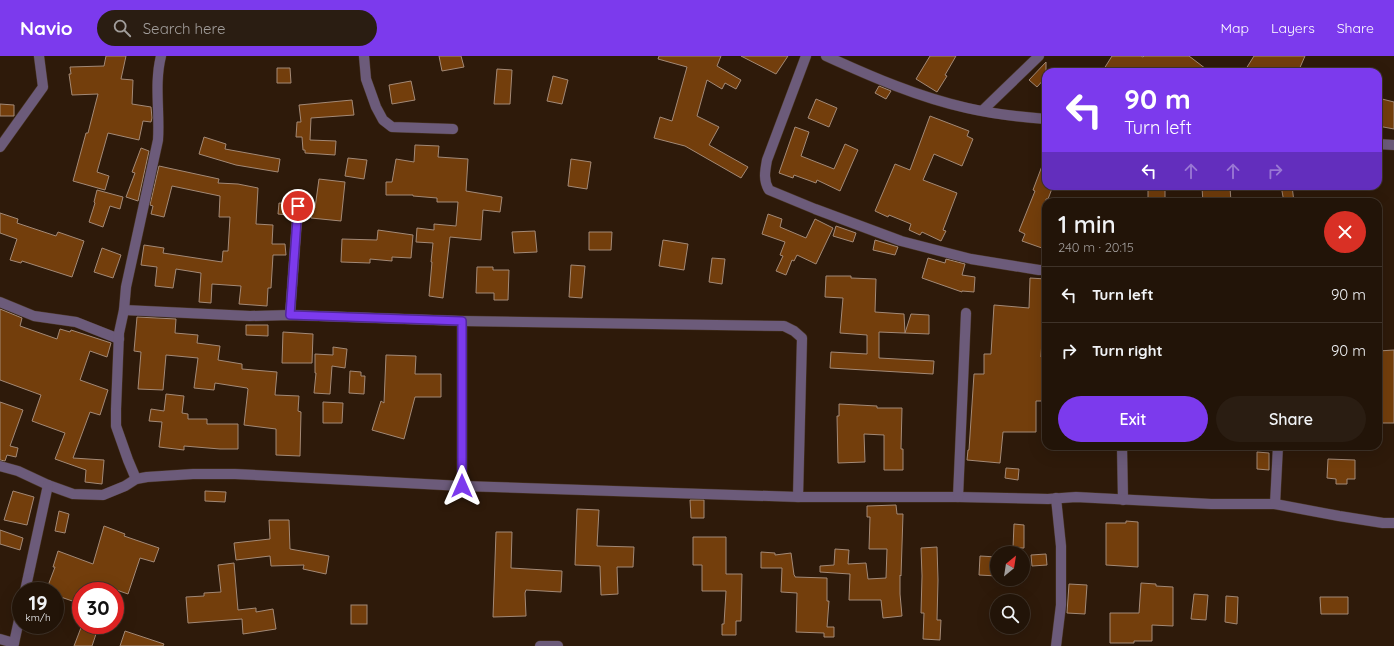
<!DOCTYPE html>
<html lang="en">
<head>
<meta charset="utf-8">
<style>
  :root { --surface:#221408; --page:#2a1d12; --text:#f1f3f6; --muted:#a29e9c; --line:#3f3329; --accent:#7c3aed }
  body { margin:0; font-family:Quicksand,sans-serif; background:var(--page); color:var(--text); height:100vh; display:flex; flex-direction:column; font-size:15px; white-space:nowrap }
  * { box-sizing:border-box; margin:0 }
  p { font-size:13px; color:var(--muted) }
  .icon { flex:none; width:22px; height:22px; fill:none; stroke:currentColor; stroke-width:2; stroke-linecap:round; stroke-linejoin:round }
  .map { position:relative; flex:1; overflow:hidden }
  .details { position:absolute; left:1042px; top:142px; width:340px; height:252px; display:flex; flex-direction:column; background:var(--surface); border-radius:12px; box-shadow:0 4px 16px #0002,0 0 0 1px var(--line) }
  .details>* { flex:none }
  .hud { position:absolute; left:1042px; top:12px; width:340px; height:122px; border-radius:12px; box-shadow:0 4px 16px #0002,0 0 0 1px var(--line); background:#7c3aed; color:#fff; overflow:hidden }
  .needle { width:26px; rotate:30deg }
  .controls { position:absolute; left:990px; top:490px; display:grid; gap:8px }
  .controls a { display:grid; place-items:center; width:40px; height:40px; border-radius:50%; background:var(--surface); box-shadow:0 4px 16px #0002,0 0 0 1px var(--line); font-size:20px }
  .speed { position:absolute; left:12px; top:526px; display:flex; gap:8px; font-size:20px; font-weight:700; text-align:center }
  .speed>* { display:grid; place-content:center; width:52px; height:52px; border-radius:50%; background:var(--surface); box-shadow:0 4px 16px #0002,0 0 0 1px var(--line); line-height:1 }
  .speed small { font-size:10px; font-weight:400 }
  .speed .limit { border:6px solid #d22; background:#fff; color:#111 }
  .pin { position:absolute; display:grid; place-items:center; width:34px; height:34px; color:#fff; margin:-17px; border:2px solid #fff; border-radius:50%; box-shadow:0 1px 4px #0007 }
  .me { position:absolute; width:44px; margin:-22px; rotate:0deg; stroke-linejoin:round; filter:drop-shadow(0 0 3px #0008) }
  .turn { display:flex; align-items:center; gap:14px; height:84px; padding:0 16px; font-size:18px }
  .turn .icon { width:52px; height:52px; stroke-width:2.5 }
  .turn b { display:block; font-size:28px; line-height:34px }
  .lanes { display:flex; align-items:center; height:38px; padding:0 16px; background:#0003; justify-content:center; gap:20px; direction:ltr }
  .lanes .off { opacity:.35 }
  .round { display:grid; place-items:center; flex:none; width:42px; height:42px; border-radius:21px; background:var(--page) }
  .summary { display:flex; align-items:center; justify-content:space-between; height:68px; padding:0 16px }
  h1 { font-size:24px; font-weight:600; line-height:30px }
  .action { display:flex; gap:8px; margin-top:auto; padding:8px 16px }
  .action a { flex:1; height:46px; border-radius:24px; background:var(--accent); color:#fff; font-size:16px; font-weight:600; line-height:46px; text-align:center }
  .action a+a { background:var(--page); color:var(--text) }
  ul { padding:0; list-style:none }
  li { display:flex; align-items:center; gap:12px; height:56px; padding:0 16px; border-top:1px solid var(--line) }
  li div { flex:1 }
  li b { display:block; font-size:15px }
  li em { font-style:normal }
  header { display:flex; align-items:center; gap:24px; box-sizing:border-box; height:56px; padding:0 20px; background:var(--accent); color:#fff }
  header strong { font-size:19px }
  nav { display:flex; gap:22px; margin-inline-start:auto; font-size:14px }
  .search { width:280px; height:36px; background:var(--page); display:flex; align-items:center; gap:10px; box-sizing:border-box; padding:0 14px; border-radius:22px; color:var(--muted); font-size:15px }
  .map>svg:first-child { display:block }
  .building { fill:#733e0c; stroke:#a38976 }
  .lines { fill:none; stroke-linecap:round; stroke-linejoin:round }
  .minor-casing { stroke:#4a3727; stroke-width:11 }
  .minor { stroke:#6c5b7a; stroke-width:10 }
  .route-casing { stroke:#51269a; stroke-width:10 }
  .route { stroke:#7c3aed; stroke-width:7 }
</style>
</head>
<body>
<header>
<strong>Navio</strong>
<div class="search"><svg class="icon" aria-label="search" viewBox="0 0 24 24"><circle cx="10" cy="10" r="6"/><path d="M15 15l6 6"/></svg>Search here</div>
<nav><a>Map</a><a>Layers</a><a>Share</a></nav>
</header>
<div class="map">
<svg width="1394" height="590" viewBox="0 0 1394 590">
  <rect width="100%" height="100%" fill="#2e1a0a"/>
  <g class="building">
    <polygon points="106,0 126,0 121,23 133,24 132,48 151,51 152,62 151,66 143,65 139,84 108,77 97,116 109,120 105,134 73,125 86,77 88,77 98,38 72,39 69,18 71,18 70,11 104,10"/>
    <polygon points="439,0 461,0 464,11 442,15"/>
    <polygon points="659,0 721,0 717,10 741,24 736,33 725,27 722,33 707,24 697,60 719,71 709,89 748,111 741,122 685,90 654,82 660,61 672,65 687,11 658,3"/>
    <polygon points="741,0 788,0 776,18"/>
    <polygon points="930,0 956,0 945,19 947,20 937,36 916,23"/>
    <polygon points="1112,0 1141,0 1143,1 1144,0 1189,0 1210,16 1102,16"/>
    <polygon points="1254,0 1305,0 1298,16 1244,16"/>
    <polygon points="1046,6 1046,21 1037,31 1029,24"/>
    <polygon points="277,12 290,12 291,27 277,27"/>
    <polygon points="497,13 512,14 510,48 494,48"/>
    <polygon points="553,20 568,24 562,48 547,45"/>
    <polygon points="411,25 415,44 392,48 389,29"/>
    <polygon points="879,30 891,35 886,43 875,37"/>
    <polygon points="1378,42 1394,46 1394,73 1378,70"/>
    <polygon points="816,43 837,52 829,71 808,62"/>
    <polygon points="352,44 354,59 311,62 310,84 336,85 335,99 305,97 305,94 303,94 302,81 296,81 297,66 301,66 299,49"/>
    <polygon points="0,48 14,49 14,60 0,60"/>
    <polygon points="930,60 969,75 967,80 973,83 962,110 934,98 923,124 957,137 943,174 946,175 941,185 922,176 920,179 909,174 911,168 889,159 888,161 875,155 895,108 910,114"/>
    <polygon points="795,71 809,76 801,100 834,113 845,88 858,94 840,135 817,124 816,127 794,119 793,122 779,117"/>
    <polygon points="204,81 226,88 225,93 280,103 278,116 236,109 199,98"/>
    <polygon points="415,89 439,90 438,101 468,103 466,135 502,141 500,156 483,154 481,184 450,181 443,242 429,240 432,206 431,206 433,187 416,186 417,172 434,174 434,168 456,170 458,146 437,146 437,142 413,140 413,139 386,139 386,126 392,126 396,103 414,106"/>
    <polygon points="141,92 149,95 138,145 126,141 135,117 132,116"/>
    <polygon points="348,102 367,104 364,123 345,120"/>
    <polygon points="1045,102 1046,102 1046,130 1053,130 1048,143 1046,143 1046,182 1042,192 1022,185 1025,178 1019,175 1035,135 1033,134"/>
    <polygon points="571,103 591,106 587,133 568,130"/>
    <polygon points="159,110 219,123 218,127 238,128 258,132 256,168 273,169 272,188 285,188 286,199 273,199 271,232 268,232 267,250 239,248 241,230 212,228 211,247 199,246 201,217 176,213 173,232 155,230 157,211 141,209 144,189 164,192 163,197 222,206 223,195 228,195 230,161 219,161 220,140 172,130 164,161 151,158 153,150 150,149"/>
    <polygon points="319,123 345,126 341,165 311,162 312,152 315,152"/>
    <polygon points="1165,130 1165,146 1148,146 1148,131"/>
    <polygon points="1281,130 1292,130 1294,146 1284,146"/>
    <polygon points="1230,131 1231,146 1203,146 1202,132"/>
    <polygon points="97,134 123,141 120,153 110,150 103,171 89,166 95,147 94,146"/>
    <polygon points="279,147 289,148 287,159 278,158"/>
    <polygon points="0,157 18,163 17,167 56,180 58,176 84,185 72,221 22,205 21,207 10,204 17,183 0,177"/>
    <polygon points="768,158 782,163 780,171 806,182 815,163 833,172 816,208 797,199 794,205 792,204 786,219 776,215 783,200 780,199 785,186 762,178"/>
    <polygon points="836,170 856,177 853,186 833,180"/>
    <polygon points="378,174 413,179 411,202 392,201 392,205 370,203 370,207 341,206 342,183 377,184"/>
    <polygon points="535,175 537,196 514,197 512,176"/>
    <polygon points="589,176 612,176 611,194 589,194"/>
    <polygon points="663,184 688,188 684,214 659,210"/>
    <polygon points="875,184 898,191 895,199 873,194"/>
    <polygon points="102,192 121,199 113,222 94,216"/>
    <polygon points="712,202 725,203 722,228 709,226"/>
    <polygon points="928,202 945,207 946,203 965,208 962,219 975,221 974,236 962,235 962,236 922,222"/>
    <polygon points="571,209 585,210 582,242 569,241"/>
    <polygon points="477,211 493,211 493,214 509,214 508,244 494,244 494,237 476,237"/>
    <polygon points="826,220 851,220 851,222 876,223 875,256 904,258 905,277 911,258 929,259 929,278 879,276 879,302 934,305 933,318 830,312 831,296 867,298 867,279 840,277 843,242 825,241"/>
    <polygon points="1030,222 1046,223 1046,248 1044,248 1041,301 1043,301 1042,318 1045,318 1045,345 1036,345 1036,376 1003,376 1000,407 967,404 968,394 969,394 974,318 984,318 984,298 991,298 994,249 1029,252"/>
    <polygon points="0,253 22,262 20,270 57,283 60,273 70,276 71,274 111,287 107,301 90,295 80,324 108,334 100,359 90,356 73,402 104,404 102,428 85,426 86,414 55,403 65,377 32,365 41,339 0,324"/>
    <polygon points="137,261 176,263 175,277 198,279 197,287 220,290 218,304 242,308 242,313 277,316 275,339 299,340 298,355 301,356 300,400 276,399 276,373 244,369 248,333 247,332 215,327 214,334 194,332 198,302 166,299 163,334 138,333 141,296 134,295"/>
    <polygon points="246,269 268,269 268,280 246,279"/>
    <polygon points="283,276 313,278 312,307 282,307"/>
    <polygon points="333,291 347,293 345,312 332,310 330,338 314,337 316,317 315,317 315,298 333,299"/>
    <polygon points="1394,294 1394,367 1378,367 1378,295"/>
    <polygon points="386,299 416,300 415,318 441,318 441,341 415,341 404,383 372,374 381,345 384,347"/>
    <polygon points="350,315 361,316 361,320 365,320 364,338 349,337"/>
    <polygon points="166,338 184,340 182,357 188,358 188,363 207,363 207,368 238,368 238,393 220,393 184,390 184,394 159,391 162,366 149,365 151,353 164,355"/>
    <polygon points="0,346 23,354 10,390 18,392 16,401 7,399 5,405 0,404"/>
    <polygon points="323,346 343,347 342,367 323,367"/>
    <polygon points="839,348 877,350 877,352 902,352 901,393 903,393 903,414 884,414 884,379 864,378 865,406 838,407 837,360 839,360"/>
    <polygon points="1257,396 1269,397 1269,414 1257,413"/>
    <polygon points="1328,403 1355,404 1355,423 1347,423 1347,428 1336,428 1336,423 1327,422"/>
    <polygon points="1006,412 1019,413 1018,424 1005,422"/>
    <polygon points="13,435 34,441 27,469 4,464"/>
    <polygon points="205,435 226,436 225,446 205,445"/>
    <polygon points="690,444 704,444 704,462 691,462"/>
    <polygon points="896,449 897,458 903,458 901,520 900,519 900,538 902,560 883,562 881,544 849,544 850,518 820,516 820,510 834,509 835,493 849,494 848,508 866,507 868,523 886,522 887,493 869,493 870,461 867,461 867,450"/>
    <polygon points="577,453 599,454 597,490 634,491 633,511 617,511 618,538 601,539 600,510 575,509"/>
    <polygon points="59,455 69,458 65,477 55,475"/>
    <polygon points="269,464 289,464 290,493 329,500 326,518 303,513 304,509 271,510 270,500 236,504 234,487 270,483"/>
    <polygon points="1126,465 1138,466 1138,511 1106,509 1106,467 1126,467"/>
    <polygon points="1014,468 1024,469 1024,492 1013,492"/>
    <polygon points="104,470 125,478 124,480 159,492 154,506 140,502 128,538 108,531 106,535 81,535 81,548 55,539 55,535 46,535 55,511 53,511 58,495 93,508"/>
    <polygon points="0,474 23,482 20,494 0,488"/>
    <polygon points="496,476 512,476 511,512 562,515 561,536 526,534 525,537 526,560 493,561"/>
    <polygon points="693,481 726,481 726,518 742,518 741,565 736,565 736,579 722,579 722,568 724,568 726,535 702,535 702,509 693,509"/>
    <polygon points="937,491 938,524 937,564 941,564 940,584 923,583 924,557 921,557 922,520 921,492"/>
    <polygon points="761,496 775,497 775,499 791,497 794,519 795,520 795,521 827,522 827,545 829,545 827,571 834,571 834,581 824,581 824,577 796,576 797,537 781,536 782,512 761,512"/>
    <polygon points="1046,498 1047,509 1032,510 1031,499"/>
    <polygon points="980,500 997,501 997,520 979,519"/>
    <polygon points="234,507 238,554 256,552 256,556 273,553 276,573 243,578 242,563 188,567 186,541 204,540 204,537 221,536 218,509"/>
    <polygon points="1141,527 1156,528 1156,530 1173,531 1173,570 1152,569 1152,585 1134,585 1134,587 1110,587 1110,557 1139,557"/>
    <polygon points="1069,528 1087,529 1085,558 1067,557"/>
    <polygon points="1194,538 1208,539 1206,564 1191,563"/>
    <polygon points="1226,540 1238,541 1237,568 1225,566"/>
    <polygon points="1320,541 1348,541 1348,558 1321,558"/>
    <rect x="351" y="549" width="16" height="19"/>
    <polygon points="82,569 99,569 92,590 74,590"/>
    <polygon points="125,575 164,588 163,590 120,590"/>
  </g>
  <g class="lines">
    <defs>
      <g id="minor">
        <polyline points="364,0 366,23 376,51 383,64 392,71 453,73"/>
        <path d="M806 0 767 104C765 115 763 124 769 134L815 153 901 185 971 203 1039 214H1046"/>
        <path d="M826 0C872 21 918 41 967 52 993 58 1020 61 1046 63"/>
        <polyline points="983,54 1039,0"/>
        <polyline points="1378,88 1394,89"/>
        <polyline points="0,91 43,31 39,0"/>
        <polyline points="0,246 34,260 76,266 119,283"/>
        <polyline points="124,254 250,260 290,259 462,265 784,270 794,275 802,282 798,441"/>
        <polyline points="290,259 298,150"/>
        <polyline points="1122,390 1123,444"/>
        <polyline points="0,410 18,415 48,429 73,438 103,439 125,430 136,423 147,421 193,418 235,418 462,430 798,441 958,441 1048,443 1076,441 1211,448 1275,448 1339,460 1383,467 1394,467"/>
        <path d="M136 423 128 404 116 370V353L119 277 124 254 126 231 158 84C160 56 154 28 161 0"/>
        <polyline points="462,430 462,265"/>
        <polyline points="958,441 966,257"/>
        <polyline points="1056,442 1061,490 1061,549 1056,590"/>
        <polyline points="1275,448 1278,390"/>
        <polyline points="25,535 48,429"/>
        <polyline points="0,583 14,587 13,590"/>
        <polyline points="14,587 21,555"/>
        <polyline points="540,590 558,590"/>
      </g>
    </defs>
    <use href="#minor" class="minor-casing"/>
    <use href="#minor" class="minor"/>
  </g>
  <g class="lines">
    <defs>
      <polyline id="route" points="298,150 290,259 462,265 462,430"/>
    </defs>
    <use href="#route" class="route-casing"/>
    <use href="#route" class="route"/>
  </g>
</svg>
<div class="controls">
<a><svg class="needle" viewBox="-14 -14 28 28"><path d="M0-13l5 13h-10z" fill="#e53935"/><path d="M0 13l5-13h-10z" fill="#a29e9c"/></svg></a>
<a><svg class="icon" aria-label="search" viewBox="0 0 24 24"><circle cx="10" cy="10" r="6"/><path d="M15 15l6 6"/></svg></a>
</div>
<div class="speed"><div>19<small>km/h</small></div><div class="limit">30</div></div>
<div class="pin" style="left:298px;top:150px;background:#d93025"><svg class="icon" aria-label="arrive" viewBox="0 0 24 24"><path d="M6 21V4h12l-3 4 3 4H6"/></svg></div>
<svg class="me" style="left:462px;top:430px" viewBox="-20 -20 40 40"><path d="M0-17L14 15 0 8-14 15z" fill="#7c3aed" stroke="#fff" stroke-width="4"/></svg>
<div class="hud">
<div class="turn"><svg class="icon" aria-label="left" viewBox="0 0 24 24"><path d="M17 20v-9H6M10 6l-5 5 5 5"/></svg><div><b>90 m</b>Turn left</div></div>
<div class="lanes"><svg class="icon" aria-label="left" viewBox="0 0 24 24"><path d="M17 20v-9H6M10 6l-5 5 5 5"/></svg><svg class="icon off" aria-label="ahead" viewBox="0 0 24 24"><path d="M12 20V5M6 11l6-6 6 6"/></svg><svg class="icon off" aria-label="ahead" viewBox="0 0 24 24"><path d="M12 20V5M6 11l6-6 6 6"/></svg><svg class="icon off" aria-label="right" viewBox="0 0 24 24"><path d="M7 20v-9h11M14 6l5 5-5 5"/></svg></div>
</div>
<section class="details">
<div class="summary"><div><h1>1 min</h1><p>240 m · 20:15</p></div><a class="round" style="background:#d93025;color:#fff"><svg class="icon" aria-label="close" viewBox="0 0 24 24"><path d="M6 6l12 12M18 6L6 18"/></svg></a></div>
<ul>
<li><svg class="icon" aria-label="left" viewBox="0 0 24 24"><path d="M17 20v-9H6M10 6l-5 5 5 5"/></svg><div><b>Turn left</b></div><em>90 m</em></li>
<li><svg class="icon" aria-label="right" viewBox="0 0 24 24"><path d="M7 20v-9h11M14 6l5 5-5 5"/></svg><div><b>Turn right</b></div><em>90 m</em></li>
</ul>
<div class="action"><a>Exit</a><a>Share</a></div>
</section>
</div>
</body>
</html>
